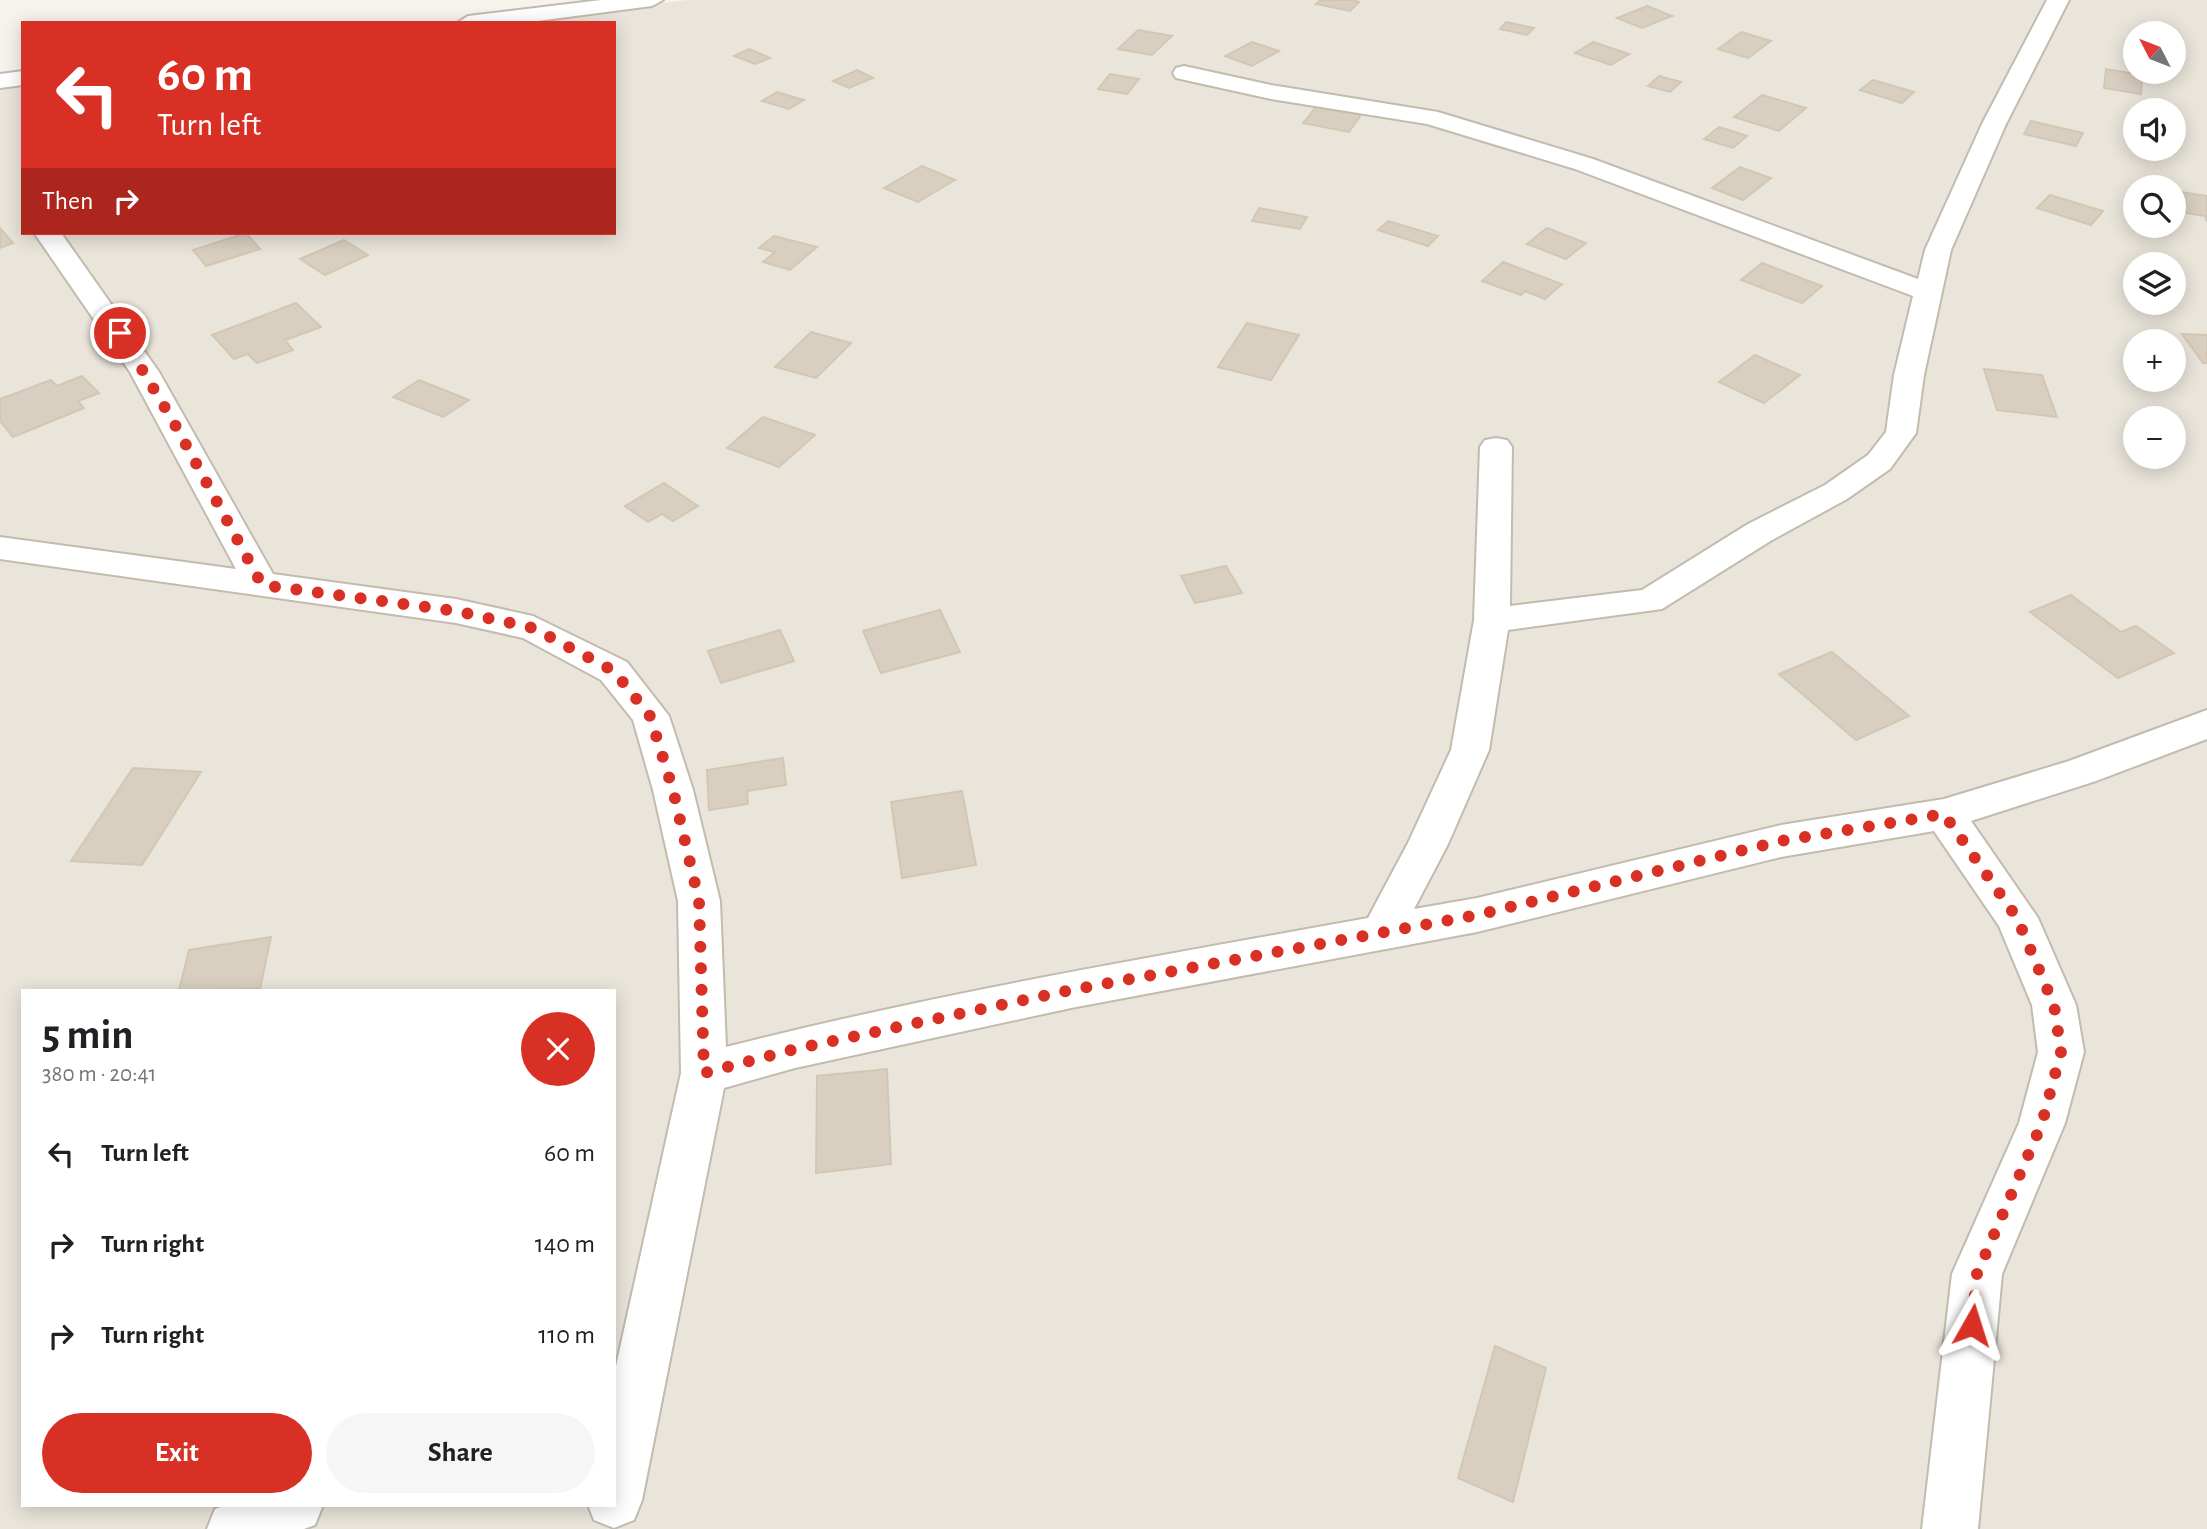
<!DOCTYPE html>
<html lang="en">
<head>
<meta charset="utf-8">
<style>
  :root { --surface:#fff; --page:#f6f6f6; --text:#202124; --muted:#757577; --accent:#d93025 }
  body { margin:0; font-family:"Alegreya Sans",sans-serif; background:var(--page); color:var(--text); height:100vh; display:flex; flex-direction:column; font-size:26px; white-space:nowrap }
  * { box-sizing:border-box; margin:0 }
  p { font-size:23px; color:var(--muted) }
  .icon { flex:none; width:38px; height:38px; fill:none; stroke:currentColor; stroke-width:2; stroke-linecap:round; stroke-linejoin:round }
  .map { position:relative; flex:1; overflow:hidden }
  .panel { position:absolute; left:21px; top:989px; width:595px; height:518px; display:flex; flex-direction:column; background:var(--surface); border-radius:0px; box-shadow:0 4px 18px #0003 }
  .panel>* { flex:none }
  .guide { position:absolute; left:21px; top:21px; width:595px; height:214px; border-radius:0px; box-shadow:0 4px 18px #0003; background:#d93025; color:#fff; overflow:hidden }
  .needle { width:46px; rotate:312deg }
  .tools { position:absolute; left:2123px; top:21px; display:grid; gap:14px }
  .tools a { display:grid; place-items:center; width:63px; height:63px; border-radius:50%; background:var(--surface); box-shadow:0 4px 18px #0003; font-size:35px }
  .pin { position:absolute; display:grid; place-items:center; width:60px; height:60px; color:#fff; margin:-30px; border:4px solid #fff; border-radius:50%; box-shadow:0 2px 7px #0007 }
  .me { position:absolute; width:77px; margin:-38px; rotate:6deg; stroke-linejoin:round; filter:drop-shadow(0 0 5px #0008) }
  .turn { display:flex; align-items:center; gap:24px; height:147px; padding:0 21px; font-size:32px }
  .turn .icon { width:91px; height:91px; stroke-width:2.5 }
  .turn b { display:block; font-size:49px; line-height:60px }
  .then { display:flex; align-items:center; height:66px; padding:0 21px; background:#0003; gap:14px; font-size:26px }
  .round { display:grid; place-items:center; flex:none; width:74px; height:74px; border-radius:37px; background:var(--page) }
  .head { display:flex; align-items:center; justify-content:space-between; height:119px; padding:0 21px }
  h1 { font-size:42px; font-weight:600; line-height:52px }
  .action { display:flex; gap:14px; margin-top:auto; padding:14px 21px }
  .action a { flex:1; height:80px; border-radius:42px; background:var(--accent); color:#fff; font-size:28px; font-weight:600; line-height:80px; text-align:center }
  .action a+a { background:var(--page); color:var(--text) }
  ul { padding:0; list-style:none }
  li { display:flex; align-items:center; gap:21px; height:91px; padding:0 21px }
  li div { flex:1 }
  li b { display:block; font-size:26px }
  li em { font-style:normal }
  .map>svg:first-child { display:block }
  .residential { fill:#eae5da; fill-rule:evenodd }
  .building { fill:#d8cfc1; stroke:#d3c7b4; stroke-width:2 }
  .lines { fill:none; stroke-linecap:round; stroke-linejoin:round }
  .street-casing { stroke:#c2bbae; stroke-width:4 }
  .street { fill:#fff; fill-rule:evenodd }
  .route { stroke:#d93025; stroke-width:12; stroke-dasharray:0 21.6 }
</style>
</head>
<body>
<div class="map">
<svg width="2207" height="1529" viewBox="0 0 2207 1529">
  <rect width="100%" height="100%" fill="#f6f3ec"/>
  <path class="residential" d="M687 0H2207V1529H0V86L23 83V233H614V23H505ZM2135 33H2174V72H2135ZM2135 110H2174V149H2135ZM2135 187H2174V226H2135ZM2135 264H2174V303H2135ZM2135 341H2174V380H2135ZM2135 418H2174V457H2135ZM23 990H614V1505H23Z"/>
  <g class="building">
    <polygon points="1321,0 1352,0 1359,2 1350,11 1316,4"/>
    <polygon points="1647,6 1672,16 1642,28 1617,18"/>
    <polygon points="1506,22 1534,28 1527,35 1500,29"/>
    <polygon points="1138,30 1172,36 1152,55 1118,49"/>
    <polygon points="1741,32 1771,41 1748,58 1718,49"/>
    <polygon points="1252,42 1279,51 1252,66 1225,56"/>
    <polygon points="1593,42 1629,54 1611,65 1575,53"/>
    <polygon points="749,49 770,58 755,64 734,56"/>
    <polygon points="2106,69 2142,75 2141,94 2104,88"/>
    <polygon points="857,70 873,78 849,88 833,81"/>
    <polygon points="1110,74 1139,79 1127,94 1098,89"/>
    <polygon points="1659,76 1681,82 1670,92 1648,86"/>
    <polygon points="1873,80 1914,92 1902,103 1860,90"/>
    <polygon points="777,92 804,100 789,109 762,101"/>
    <polygon points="1762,95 1806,108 1779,131 1734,117"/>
    <polygon points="1316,107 1361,115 1349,132 1303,123"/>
    <polygon points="2031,121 2083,133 2076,146 2024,134"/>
    <polygon points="1719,127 1747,136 1733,148 1704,139"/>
    <polygon points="922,166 955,180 918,202 884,188"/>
    <polygon points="1740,167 1771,178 1743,200 1712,188"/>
    <polygon points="2174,191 2207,196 2207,222 2205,216 2174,211"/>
    <polygon points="2050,195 2103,211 2091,225 2037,208"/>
    <polygon points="1259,208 1307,217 1300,229 1252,221"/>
    <polygon points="1388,221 1438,236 1428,246 1378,230"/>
    <polygon points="0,228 13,243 0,248"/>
    <polygon points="1547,228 1586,243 1566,259 1527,244"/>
    <polygon points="246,233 260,249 206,266 193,250"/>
    <polygon points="774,236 817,247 790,270 763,262 775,252 759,248"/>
    <polygon points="344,240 368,255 325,275 300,259"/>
    <polygon points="1503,262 1562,284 1545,299 1525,291 1521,295 1482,281"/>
    <polygon points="1762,263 1822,286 1802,303 1741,280"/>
    <polygon points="296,303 321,327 285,340 293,350 257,363 248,354 234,359 212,335"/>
    <polygon points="1247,323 1299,335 1271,380 1218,367"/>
    <polygon points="811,332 851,343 816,378 775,367"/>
    <polygon points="2182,334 2207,335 2207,363 2203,363"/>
    <polygon points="1755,355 1800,375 1764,403 1719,382"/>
    <polygon points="1984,369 2042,375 2057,417 1997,410"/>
    <polygon points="82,376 99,393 78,401 84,408 13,437 0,421 0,399 51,380 57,386"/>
    <polygon points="419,380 469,400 443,417 393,397"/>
    <polygon points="763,417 815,435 779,467 727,448"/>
    <polygon points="664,483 698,506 673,521 662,514 648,522 625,506"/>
    <polygon points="1226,566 1242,593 1195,603 1181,576"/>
    <polygon points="2071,595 2121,632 2136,626 2174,653 2118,678 2030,612"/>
    <polygon points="940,610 960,652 881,673 863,631"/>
    <polygon points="780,630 794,661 721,683 708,651"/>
    <polygon points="1832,652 1909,716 1856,740 1779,674"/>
    <polygon points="783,758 786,785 747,791 748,804 709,810 707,770"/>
    <polygon points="133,768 201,772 142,865 71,861"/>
    <polygon points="962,791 976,865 902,878 891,802"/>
    <polygon points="271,937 260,989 179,990 189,950"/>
    <polygon points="887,1069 891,1164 816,1173 817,1076"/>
    <polygon points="1495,1346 1546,1368 1513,1502 1458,1478"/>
  </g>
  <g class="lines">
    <defs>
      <g id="street">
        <polygon points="601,0 663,0 652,6 522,23 457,23 468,16"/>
        <path d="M2047 0H2069L2006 124 1951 250 1924 375 1916 433 1890 469 1847 499 1772 540 1662 609 1508 630 1489 750 1448 844 1414 909 1477 898 1781 825 1944 799 2069 761 2207 710V739L2096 781 1971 821 2038 918 2076 1005 2084 1052 2065 1123 2002 1274 1978 1529H1922L1952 1274 2019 1123 2038 1052 2032 1005 1999 926 1934 831 1781 857 1477 932 1071 1008 795 1068 724 1088 642 1500 634 1520 614 1528 594 1520 588 1505H614V1375L681 1073 678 901 653 790 633 720 601 680 523 638 456 623 0 559V537L236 569 130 372 35 234 61 233 159 372 273 574 456 599 533 616 627 662 669 716 693 790 720 901 726 1047C937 993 1153 957 1368 918L1408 843 1451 750 1474 620 1480 447 1485 440 1496 438 1507 440 1512 447 1510 606 1642 590 1748 524 1825 485 1868 455 1886 432 1894 375 1913 296 1575 169 1427 124 1271 99 1176 78 1173 73 1176 68 1184 66 1271 85 1438 112 1593 159 1918 279 1925 250 1982 124Z"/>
        <polygon points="23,71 23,85 0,88 0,74"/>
        <polygon points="226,1505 323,1505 315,1525 304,1529 207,1529 215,1509"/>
      </g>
    </defs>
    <use href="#street" class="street-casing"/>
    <use href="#street" class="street"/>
  </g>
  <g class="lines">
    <polyline class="route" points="120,333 173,421 262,585 456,611 533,628 614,671 650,716 673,790 699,901 704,1073 795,1049 1071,990 1477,915 1781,841 1944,814 2017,918 2054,1005 2061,1052 2042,1123 1977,1274 1972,1325"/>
  </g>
</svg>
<div class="tools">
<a><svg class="needle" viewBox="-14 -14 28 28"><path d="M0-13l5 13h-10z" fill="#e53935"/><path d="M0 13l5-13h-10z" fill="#757577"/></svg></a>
<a><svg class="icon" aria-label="sound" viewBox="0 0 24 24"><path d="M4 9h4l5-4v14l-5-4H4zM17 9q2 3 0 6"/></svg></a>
<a><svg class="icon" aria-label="search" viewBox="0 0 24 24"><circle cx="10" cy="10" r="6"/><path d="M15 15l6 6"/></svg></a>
<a><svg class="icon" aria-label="layers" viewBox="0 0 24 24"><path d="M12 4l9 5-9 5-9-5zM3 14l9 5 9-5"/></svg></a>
<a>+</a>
<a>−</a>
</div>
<div class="pin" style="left:120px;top:333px;background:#d93025"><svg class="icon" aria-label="arrive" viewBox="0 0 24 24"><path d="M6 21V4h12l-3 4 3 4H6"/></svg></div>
<svg class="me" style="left:1972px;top:1325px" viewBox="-20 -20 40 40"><path d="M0-17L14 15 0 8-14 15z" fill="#d93025" stroke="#fff" stroke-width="4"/></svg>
<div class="guide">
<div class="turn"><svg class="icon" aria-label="left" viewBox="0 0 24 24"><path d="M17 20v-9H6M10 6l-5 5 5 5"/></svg><div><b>60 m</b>Turn left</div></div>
<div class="then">Then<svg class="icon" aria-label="right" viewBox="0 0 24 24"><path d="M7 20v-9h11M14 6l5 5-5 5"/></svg></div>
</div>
<section class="panel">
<div class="head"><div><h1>5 min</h1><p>380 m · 20:41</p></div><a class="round" style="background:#d93025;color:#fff"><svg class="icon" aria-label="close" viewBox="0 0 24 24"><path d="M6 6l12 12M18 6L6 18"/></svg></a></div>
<ul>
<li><svg class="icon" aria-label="left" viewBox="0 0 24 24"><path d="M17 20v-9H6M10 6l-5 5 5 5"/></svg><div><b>Turn left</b></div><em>60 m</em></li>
<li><svg class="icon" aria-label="right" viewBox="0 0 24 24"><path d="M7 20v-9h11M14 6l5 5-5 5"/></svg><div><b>Turn right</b></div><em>140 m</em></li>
<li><svg class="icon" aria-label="right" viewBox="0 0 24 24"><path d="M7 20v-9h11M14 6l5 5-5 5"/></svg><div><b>Turn right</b></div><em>110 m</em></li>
</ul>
<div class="action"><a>Exit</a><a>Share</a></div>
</section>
</div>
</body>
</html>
